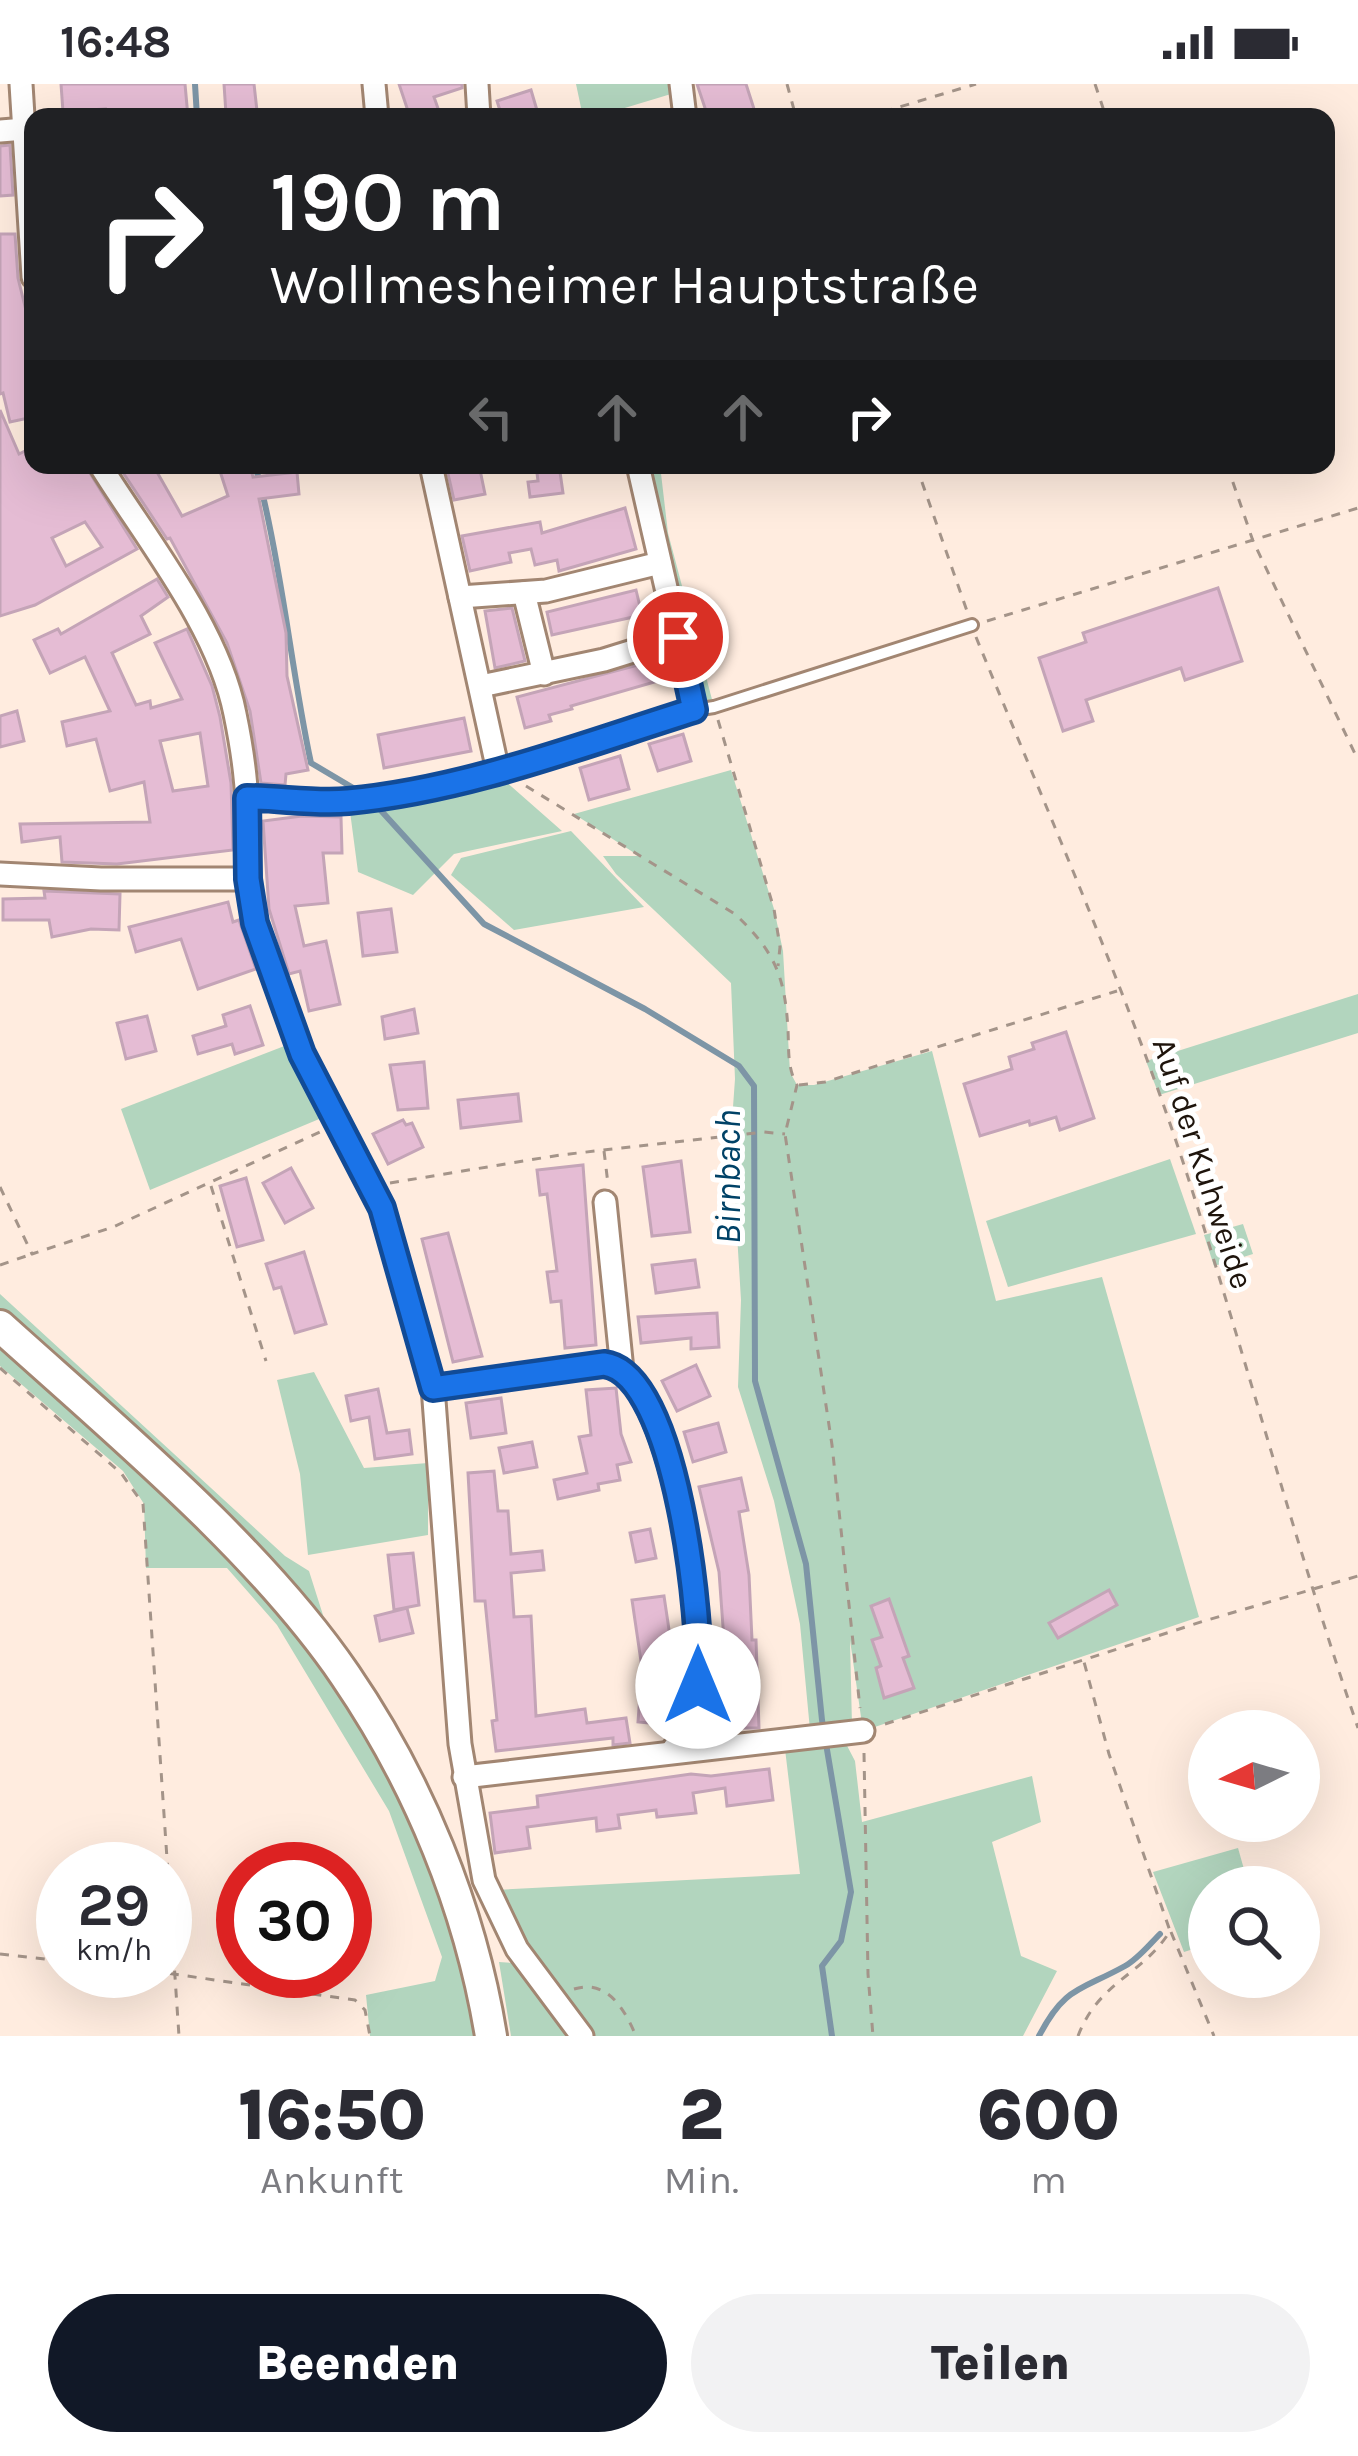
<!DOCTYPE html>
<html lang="de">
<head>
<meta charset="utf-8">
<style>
  :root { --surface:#fff; --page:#f2f2f3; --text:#2b2b33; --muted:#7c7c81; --accent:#111827 }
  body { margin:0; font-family:Karla,sans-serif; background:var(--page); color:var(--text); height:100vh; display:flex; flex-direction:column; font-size:45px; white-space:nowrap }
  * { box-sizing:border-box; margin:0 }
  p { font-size:39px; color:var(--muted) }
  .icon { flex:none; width:66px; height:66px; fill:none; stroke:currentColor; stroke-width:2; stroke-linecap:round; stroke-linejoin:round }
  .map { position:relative; height:1952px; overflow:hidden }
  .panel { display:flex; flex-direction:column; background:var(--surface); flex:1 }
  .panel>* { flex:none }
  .banner { position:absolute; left:24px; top:24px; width:1311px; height:366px; border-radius:24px; box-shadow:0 12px 48px #0002; background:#202124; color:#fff; overflow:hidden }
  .needle { width:78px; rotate:265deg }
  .fabs { position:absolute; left:1188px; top:1626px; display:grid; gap:24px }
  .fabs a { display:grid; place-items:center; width:132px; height:132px; border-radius:50%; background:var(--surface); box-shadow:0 12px 48px #0002; font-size:60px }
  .speed { position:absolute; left:36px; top:1758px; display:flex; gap:24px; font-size:60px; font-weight:700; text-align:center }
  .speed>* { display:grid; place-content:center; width:156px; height:156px; border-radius:50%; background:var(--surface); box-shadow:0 12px 48px #0002; line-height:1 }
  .speed small { font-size:30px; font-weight:400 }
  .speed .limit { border:18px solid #d22; background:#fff; color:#111 }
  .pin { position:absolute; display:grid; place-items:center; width:102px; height:102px; color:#fff; margin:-51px; border:6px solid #fff; border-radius:50%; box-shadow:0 3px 12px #0007 }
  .me { position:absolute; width:132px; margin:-66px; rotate:0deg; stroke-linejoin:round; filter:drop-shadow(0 0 9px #0008) }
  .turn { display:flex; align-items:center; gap:42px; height:252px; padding:0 48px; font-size:54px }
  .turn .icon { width:156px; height:156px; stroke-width:2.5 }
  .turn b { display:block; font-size:84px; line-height:102px }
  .lanes { display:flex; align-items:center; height:114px; padding:0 48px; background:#0003; justify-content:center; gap:60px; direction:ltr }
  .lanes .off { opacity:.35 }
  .eta { display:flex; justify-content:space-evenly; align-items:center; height:204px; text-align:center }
  .eta b { font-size:72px; font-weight:800; line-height:84px }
  .button { display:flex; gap:24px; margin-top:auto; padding:24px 48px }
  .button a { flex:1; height:138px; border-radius:72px; background:var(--accent); color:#fff; font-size:48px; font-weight:800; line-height:138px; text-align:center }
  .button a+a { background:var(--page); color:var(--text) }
  .status { display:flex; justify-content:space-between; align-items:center; height:84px; padding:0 60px; background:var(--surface); direction:ltr }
  .status svg { height:33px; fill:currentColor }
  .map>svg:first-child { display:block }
  .green { fill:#b2d5be }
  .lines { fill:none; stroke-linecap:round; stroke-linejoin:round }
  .stream { stroke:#7d95a6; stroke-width:6 }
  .building { fill:#e5bcd4; stroke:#c4a4b7; stroke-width:3; fill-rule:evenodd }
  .service-casing { stroke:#a28672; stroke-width:16 }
  .minor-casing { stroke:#a28672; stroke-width:27 }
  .secondary-casing { stroke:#a28672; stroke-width:36 }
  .path { stroke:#a49489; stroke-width:3; stroke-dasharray:9 9; stroke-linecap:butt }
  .service { stroke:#fff; stroke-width:10 }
  .minor { stroke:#fff; stroke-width:21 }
  .secondary { stroke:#fff; stroke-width:30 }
  .route-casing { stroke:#114b97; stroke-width:30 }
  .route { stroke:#1a73e8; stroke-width:21 }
  .labels { text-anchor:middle; stroke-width:10; stroke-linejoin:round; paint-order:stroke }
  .street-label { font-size:33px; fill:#1e140c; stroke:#fff }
  .water-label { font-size:36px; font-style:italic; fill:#004267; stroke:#fff }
</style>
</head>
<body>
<div class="status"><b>16:48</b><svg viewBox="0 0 49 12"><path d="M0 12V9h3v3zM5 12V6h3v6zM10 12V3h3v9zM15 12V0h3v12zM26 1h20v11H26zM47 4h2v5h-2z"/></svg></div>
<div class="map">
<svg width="1358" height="1952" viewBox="0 0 1358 1952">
  <rect width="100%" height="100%" fill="#ffecdf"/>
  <g class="green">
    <polygon points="576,0 668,0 671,10 595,33 583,33"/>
    <polygon points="638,381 660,381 668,449 714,623 694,626"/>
    <polygon points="731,686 774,825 783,867 790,988 797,1001 814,1001 932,967 996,1217 1102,1193 1199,1533 863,1647 850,1556 852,1642 810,1646 800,1540 774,1417 738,1303 741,1216 731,1051 735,995 731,899 616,790 603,772 639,772 574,730"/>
    <polygon points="495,688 562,747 454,770 413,811 358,788 349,720"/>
    <polygon points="571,747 644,823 514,846 451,791 461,774"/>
    <polygon points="1358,910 1358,949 1159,1011 1146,977"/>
    <polygon points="287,961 324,1033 150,1106 121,1025"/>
    <polygon points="1170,1075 1196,1150 1008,1203 986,1137"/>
    <polygon points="1243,1140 1253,1170 1214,1182 1204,1151"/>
    <polygon points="0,1210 285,1472 309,1487 329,1550 0,1228"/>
    <path d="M0 1257C100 1350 207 1440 297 1544 313 1562 325 1585 338 1605 406 1710 459 1827 475 1952H370L366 1911 435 1897 442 1873 389 1727 277 1541 227 1484H146L144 1420 123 1387 0 1282Z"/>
    <polygon points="314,1288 364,1384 428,1379 428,1451 308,1471 300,1390 277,1296"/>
    <polygon points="843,1654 855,1677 862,1738 1032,1692 1041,1738 992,1758 1021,1872 1057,1887 1023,1952 595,1952 536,1874 496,1806 800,1790 785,1665"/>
    <polygon points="1238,1764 1249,1803 1209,1803 1209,1860 1184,1868 1153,1788"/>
    <polygon points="499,1878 512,1879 571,1952 511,1952"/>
  </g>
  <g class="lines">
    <g class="stream">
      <polyline points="195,0 197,33"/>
      <polyline points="255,381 260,399"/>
      <path d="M263 412C284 500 292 590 311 679L360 708"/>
      <polyline points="375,720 484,840 645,925 739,982 754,1002 755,1297 806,1480 822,1636 851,1808 841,1857 822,1882 832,1952"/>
      <path d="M1039 1952C1065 1902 1080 1907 1125 1882 1138 1875 1149 1861 1160 1850"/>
    </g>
  </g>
  <g class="building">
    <polygon points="61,0 185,0 188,33 98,33 104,25 63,28"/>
    <polygon points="224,0 254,0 257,27 226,30"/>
    <polygon points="399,0 462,0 462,4 434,13 441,33 410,33"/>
    <polygon points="697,0 746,0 755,28 740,33 708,33"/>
    <polygon points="531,6 539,33 502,33 497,17"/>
    <polygon points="10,61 13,111 0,112 0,62"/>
    <polygon points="0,150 15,150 18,194 33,255 33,333 10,338 3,309 0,310"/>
    <path d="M0 326 19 370 33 363V381H85L137 465 35 521 0 532ZM85 438 102 463 66 482 52 454Z"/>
    <polygon points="118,381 153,381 182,432 228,412 218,381 250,381 253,393 297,388 299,410 259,415 286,549 287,592 308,686 286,690 285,701 261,699 250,627 227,559 170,454 167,455"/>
    <polygon points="446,381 479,381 485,410 454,416"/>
    <polygon points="536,381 559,381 563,409 530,413 528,398 538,397"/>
    <polygon points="625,424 636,465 559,487 557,476 535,481 531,465 509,469 511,478 470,487 462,452 540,438 542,449"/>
    <path d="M157 495 168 513 141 532 150 550 112 569 136 621 150 617 151 624 182 615 155 559 187 545 212 602 220 633 231 699 233 766 117 780 62 778 60 753 22 758 20 740 150 738 144 698 110 707 96 655 67 662 62 638 110 627 85 573 50 589 34 556 58 545 61 550ZM200 649 208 702 173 707 160 657Z"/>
    <polygon points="1218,504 1242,577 1185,596 1181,584 1086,616 1093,637 1063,647 1039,574 1086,558 1083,549"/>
    <polygon points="636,506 642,531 552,551 547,528"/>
    <polygon points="512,524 525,577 495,584 485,527"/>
    <polygon points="653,577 658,597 571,622 572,625 549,631 551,637 525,644 517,613"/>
    <polygon points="17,627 24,657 0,663 0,632"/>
    <polygon points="464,634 471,667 384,684 378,651"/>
    <polygon points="683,650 691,677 658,687 649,660"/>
    <polygon points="620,672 629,705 589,716 580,684"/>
    <polygon points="302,732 341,733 342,769 323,769 328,819 295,822 304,862 326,857 340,920 309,927 300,887 289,890 269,825 263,737"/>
    <polygon points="44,807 120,810 119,846 91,845 52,853 49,836 3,836 3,815 45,814"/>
    <polygon points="228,818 233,838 239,836 256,885 198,905 181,855 136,868 129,843"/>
    <polygon points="391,825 397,868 363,872 358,829"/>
    <polygon points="250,922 263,961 235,970 232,960 198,970 193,952 226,942 223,931"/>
    <polygon points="414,925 418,949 385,955 382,933"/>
    <polygon points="147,932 156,967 126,975 117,939"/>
    <polygon points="1066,948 1094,1034 1060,1046 1056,1033 1030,1041 1029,1037 980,1052 964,1000 1012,985 1009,973 1034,965 1032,959"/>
    <polygon points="424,978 428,1024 398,1026 390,981"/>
    <polygon points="518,1010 521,1037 461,1044 458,1016"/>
    <polygon points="403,1036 406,1041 412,1039 423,1063 388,1080 373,1050"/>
    <polygon points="681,1077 690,1148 652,1152 643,1083"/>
    <polygon points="583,1081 596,1261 565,1264 561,1217 551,1218 547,1188 557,1187 547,1110 540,1111 537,1086"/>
    <polygon points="291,1084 313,1124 285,1139 263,1099"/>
    <polygon points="246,1094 263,1156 237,1163 220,1102"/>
    <polygon points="448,1149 482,1272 453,1278 422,1155"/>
    <polygon points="304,1168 326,1240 295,1249 281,1203 274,1205 266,1180"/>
    <polygon points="695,1176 699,1203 656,1209 652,1181"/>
    <polygon points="717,1229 719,1263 691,1265 691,1254 641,1259 638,1233"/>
    <polygon points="696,1281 710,1312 677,1327 662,1297"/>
    <polygon points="616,1304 621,1350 631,1378 617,1381 620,1396 598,1400 599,1406 558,1415 554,1396 587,1389 579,1353 591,1351 586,1306"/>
    <polygon points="378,1305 387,1349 409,1346 412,1370 375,1375 369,1333 351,1337 346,1312"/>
    <polygon points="501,1314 506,1349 471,1354 466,1319"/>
    <polygon points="718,1339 726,1368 693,1378 684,1348"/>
    <polygon points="532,1358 537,1383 504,1389 499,1364"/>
    <polygon points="494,1387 498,1427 508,1427 511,1470 542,1467 544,1486 511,1489 514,1533 531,1532 536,1632 585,1625 587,1639 626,1634 630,1659 613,1661 613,1654 496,1667 492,1637 497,1636 485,1517 475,1517 468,1389"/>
    <polygon points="741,1394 748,1426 739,1428 749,1491 752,1556 756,1556 759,1644 725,1644 728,1611 719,1488 699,1403"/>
    <polygon points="650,1445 656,1474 636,1478 630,1449"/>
    <polygon points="413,1469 419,1521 394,1526 388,1471"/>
    <polygon points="1109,1506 1117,1521 1058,1554 1049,1539"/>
    <polygon points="664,1512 675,1586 670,1641 638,1638 642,1584 632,1516"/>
    <polygon points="889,1515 909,1572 903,1574 914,1604 884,1614 876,1584 881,1582 872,1556 882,1553 871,1522"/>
    <polygon points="407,1524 413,1549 380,1557 375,1532"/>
    <polygon points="769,1685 773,1716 727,1722 725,1704 693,1709 696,1729 657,1733 656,1726 618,1731 620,1744 597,1747 596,1734 527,1743 530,1764 495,1769 490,1729 538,1723 537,1712 691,1690 711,1692"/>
  </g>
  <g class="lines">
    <defs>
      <polyline id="service" points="694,626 714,623 972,541"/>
      <g id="minor">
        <polyline points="21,0 33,193"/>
        <polyline points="374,0 377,33"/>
        <polyline points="477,0 479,33"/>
        <polyline points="681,0 685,33"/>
        <polyline points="0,47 25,45"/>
        <path d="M100 381C146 455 218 543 235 630 241 659 246 690 247 721 249 761 245 801 255 839L302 970 381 1124 433 1303 460 1660 484 1796 517 1865 582 1952"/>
        <polyline points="431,381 498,687"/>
        <polyline points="524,509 544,590"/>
        <polyline points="460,513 546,507 660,479"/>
        <polyline points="481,602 604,576 678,553"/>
        <path d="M247 714C282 714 316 720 350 717 467 706 582 661 694 626L638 381"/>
        <polyline points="0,790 101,795 248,795"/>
        <polyline points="605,1118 622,1286"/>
        <path d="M433 1303 605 1280C671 1289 703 1531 699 1588 697 1617 689 1643 672 1667"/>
        <polyline points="464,1693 863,1647"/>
      </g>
      <path id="secondary" d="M0 1242C114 1345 259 1465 345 1591 419 1699 470 1824 491 1952"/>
    </defs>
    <use href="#service" class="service-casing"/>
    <use href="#minor" class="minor-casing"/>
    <use href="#secondary" class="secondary-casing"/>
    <g class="path">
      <polyline points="787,0 796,33"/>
      <polyline points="1095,0 1106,33"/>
      <polyline points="866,33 976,0"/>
      <polyline points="916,381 967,527"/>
      <polyline points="1227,381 1253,457 1358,676"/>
      <polyline points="987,537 1358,424"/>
      <path d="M976 553C1047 727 1124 900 1183 1078 1244 1266 1294 1457 1358 1644"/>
      <polyline points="718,636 774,825 780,863 778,882"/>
      <path d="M526 702 735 830C774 867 785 891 788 946 789 965 787 984 797 1001L785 1050 832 1361 860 1624"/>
      <polyline points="799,1001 825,998 1117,907"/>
      <polyline points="604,1067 608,1100"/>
      <polyline points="390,1099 560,1071 764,1048 785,1050"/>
      <polyline points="211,1102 266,1277"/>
      <polyline points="0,1103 32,1170 113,1143 320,1048"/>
      <polyline points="0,1181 32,1170"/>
      <polyline points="0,1284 121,1389 143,1420 179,1952"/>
      <polyline points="885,1640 1204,1537 1358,1492"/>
      <polyline points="864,1669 868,1890 873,1952"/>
      <polyline points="1171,1848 1214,1952"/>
      <polyline points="0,1870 63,1877"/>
      <polyline points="152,1887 355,1916 365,1926 370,1952"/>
      <path d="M574 1905C607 1895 624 1924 636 1952"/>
      <path d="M1078 1952C1099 1897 1143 1891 1170 1847L1109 1670 1084 1578"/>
    </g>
    <use href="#service" class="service"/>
    <use href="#minor" class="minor"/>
    <use href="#secondary" class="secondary"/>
  </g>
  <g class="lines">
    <defs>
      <path id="route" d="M678 553 694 626C582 661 466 706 348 717 314 720 281 714 247 714L248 795 255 839 302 970 382 1124 433 1304 604 1280C677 1289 703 1542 698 1602"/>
    </defs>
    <use href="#route" class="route-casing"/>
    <use href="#route" class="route"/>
  </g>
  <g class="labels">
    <g class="street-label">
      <text transform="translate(1204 1079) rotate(72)" y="12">Auf der Kuhweide</text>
    </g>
    <g class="water-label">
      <text transform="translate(727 1093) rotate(-90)" y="13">Birnbach</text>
    </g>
  </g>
</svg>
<div class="fabs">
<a><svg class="needle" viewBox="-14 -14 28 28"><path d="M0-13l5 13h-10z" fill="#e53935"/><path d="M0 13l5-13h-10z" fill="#7c7c81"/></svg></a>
<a><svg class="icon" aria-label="search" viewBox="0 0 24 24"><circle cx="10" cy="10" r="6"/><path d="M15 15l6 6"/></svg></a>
</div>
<div class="speed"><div>29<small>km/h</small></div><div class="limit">30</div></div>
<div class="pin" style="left:678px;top:553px;background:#d93025"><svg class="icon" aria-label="arrive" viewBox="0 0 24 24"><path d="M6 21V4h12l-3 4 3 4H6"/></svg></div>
<svg class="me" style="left:698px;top:1602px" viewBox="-20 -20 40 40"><circle r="19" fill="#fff"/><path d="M0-13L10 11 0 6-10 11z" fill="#1a73e8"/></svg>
<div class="banner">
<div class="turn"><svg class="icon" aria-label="right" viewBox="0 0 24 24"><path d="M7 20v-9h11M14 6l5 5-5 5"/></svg><div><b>190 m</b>Wollmesheimer Hauptstraße</div></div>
<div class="lanes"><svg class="icon off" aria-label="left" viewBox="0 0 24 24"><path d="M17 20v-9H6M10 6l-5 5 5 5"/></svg><svg class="icon off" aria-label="ahead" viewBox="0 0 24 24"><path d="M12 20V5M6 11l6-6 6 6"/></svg><svg class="icon off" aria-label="ahead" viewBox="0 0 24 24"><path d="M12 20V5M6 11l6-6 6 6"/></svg><svg class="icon" aria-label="right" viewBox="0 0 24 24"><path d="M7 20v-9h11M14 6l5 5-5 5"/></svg></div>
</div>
</div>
<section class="panel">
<div class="eta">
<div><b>16:50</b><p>Ankunft</p></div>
<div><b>2</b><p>Min.</p></div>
<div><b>600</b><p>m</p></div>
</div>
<div class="button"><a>Beenden</a><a>Teilen</a></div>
</section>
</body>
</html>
